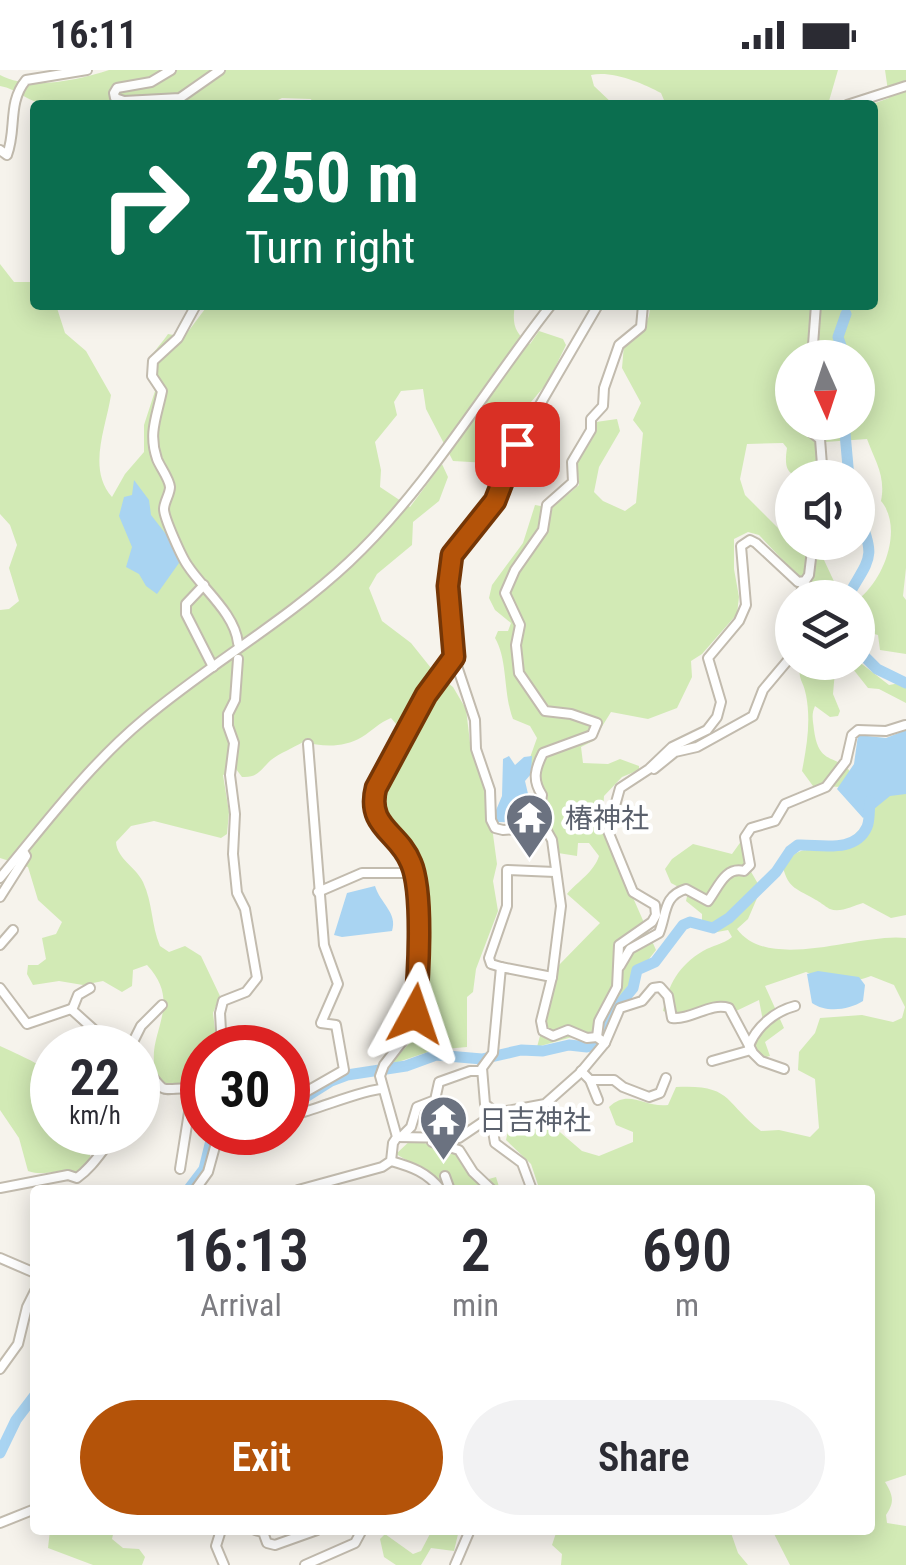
<!DOCTYPE html>
<html lang="en">
<head>
<meta charset="utf-8">
<style>
  :root { --surface:#fff; --page:#f2f2f3; --text:#2b2b33; --muted:#7c7c81; --accent:#b45309 }
  body { margin:0; font-family:"Roboto Condensed","Noto Sans JP",sans-serif; background:var(--page); color:var(--text); height:100vh; display:flex; flex-direction:column; font-size:38px; white-space:nowrap }
  * { box-sizing:border-box; margin:0 }
  p { font-size:32px; color:var(--muted) }
  .icon { flex:none; width:55px; height:55px; fill:none; stroke:currentColor; stroke-width:2; stroke-linecap:round; stroke-linejoin:round }
  .map { position:relative; flex:1; overflow:hidden }
  .side { position:absolute; left:30px; top:1115px; width:845px; height:350px; display:flex; flex-direction:column; background:var(--surface); border-radius:10px; box-shadow:0 5px 25px #0003 }
  .side>* { flex:none }
  .banner { position:absolute; left:30px; top:30px; width:848px; height:210px; border-radius:10px; box-shadow:0 5px 25px #0003; background:#0b6e4f; color:#fff; overflow:hidden }
  .needle { width:65px; rotate:177deg }
  .controls { position:absolute; left:775px; top:270px; display:grid; gap:20px }
  .controls a { display:grid; place-items:center; width:100px; height:100px; border-radius:50%; background:var(--surface); box-shadow:0 5px 25px #0003; font-size:50px }
  .speed { position:absolute; left:30px; top:955px; display:flex; gap:20px; font-size:50px; font-weight:700; text-align:center }
  .speed>* { display:grid; place-content:center; width:130px; height:130px; border-radius:50%; background:var(--surface); box-shadow:0 5px 25px #0003; line-height:1 }
  .speed small { font-size:25px; font-weight:400 }
  .speed .limit { border:15px solid #d22; background:#fff; color:#111 }
  .pin { position:absolute; display:grid; place-items:center; width:85px; height:85px; color:#fff; margin:-42px; border-radius:20px; box-shadow:0 5px 15px #0006 }
  .me { position:absolute; width:110px; margin:-55px; rotate:5deg; stroke-linejoin:round; filter:drop-shadow(0 0 8px #0008) }
  .turn { display:flex; align-items:center; gap:35px; height:210px; padding:0 50px; font-size:45px }
  .turn .icon { width:130px; height:130px; stroke-width:2.5 }
  .turn b { display:block; font-size:70px; line-height:85px }
  .eta { display:flex; justify-content:space-evenly; align-items:center; height:170px; text-align:center }
  .eta b { font-size:60px; font-weight:600; line-height:70px }
  .button { display:flex; gap:20px; margin-top:auto; padding:20px 50px }
  .button a { flex:1; height:115px; border-radius:60px; background:var(--accent); color:#fff; font-size:40px; font-weight:600; line-height:115px; text-align:center }
  .button a+a { background:var(--page); color:var(--text) }
  .status { display:flex; justify-content:space-between; align-items:center; height:70px; padding:0 50px; background:var(--surface); direction:ltr }
  .status svg { height:28px; fill:currentColor }
  .map>svg:first-child { display:block }
  .green { fill:#d2eab5; fill-rule:evenodd }
  .water { fill:#a9d4f2 }
  .lines { fill:none; stroke-linecap:round; stroke-linejoin:round }
  .river { stroke:#a9d4f2; stroke-width:11 }
  .minor-casing { stroke:#c2bbae; stroke-width:12 }
  .minor { stroke:#fff; stroke-width:8 }
  .route-casing { stroke:#753606; stroke-width:25 }
  .route { stroke:#b45309; stroke-width:18 }
  .labels { text-anchor:middle; stroke-width:9; stroke-linejoin:round; paint-order:stroke }
  .worship-label { font-size:28px; fill:#5b616d; stroke:#fff; text-anchor:start }
</style>
</head>
<body>
<div class="status"><b>16:11</b><svg viewBox="0 0 49 12"><path d="M0 12V9h3v3zM5 12V6h3v6zM10 12V3h3v9zM15 12V0h3v12zM26 1h20v11H26zM47 4h2v5h-2z"/></svg></div>
<div class="map">
<svg width="906" height="1495" viewBox="0 0 906 1495">
  <rect width="100%" height="100%" fill="#f6f3ec"/>
  <g class="green">
    <path d="M109 0H838L829 31 820 35H666L661 23C643 13 611 0 591 5L594 16 614 35H313L311 29 282 28 268 35H48C29 33 18 19 0 16V5C30 21 78 10 109 0Z"/>
    <path d="M885 0H906V498L903 526 906 530V584L880 580 878 565 863 561 858 545 861 527C885 507 903 457 881 431 886 406 875 391 867 369L825 372 817 378 820 399 816 408C790 407 783 404 787 378L783 373 747 374 740 409 745 425 797 477 824 490 838 520 837 527H802L796 504 759 465 748 462 734 469V499L739 527 737 544 702 584 691 591 692 607 677 638 648 649 611 642 593 671 581 677 583 693 608 694 620 689 639 696V700L622 707 604 726 602 757 656 880 593 961 537 977 559 895 600 853 567 824C578 811 594 802 599 786L589 773H578L577 786 558 783 549 755 547 723 527 696 537 668 530 656 513 649C503 623 508 590 495 568L498 561H508L511 553 495 540 489 528 492 515 523 473 535 435 552 438 579 415 577 392 594 366 596 352 617 349 620 361 599 397 594 422 603 431 625 441 636 433 643 363 633 350 641 333 622 298 624 275C640 262 650 256 650 235H872L870 35 889 28ZM792 288H858V352H792Z"/>
    <path d="M0 194 14 212H35V235H56L65 263 86 281 111 325C106 358 87 399 112 427L125 404 144 382V355L155 321C139 292 151 288 168 264L184 267 208 235H515C512 253 514 263 530 274L539 261 563 269 566 275 548 312 514 352 511 370 488 393 453 391 426 339 423 319 401 321 394 332 397 345 375 372 381 400 380 417 410 437 442 394 448 407 439 431 413 452 412 475 377 504 369 518 382 551 411 573 435 603 453 617 466 639 471 681 487 720 497 794 493 811 498 841 476 899 473 922 467 927V977L434 980 395 993 393 991C404 979 415 969 420 954 430 926 430 812 416 786 406 767 379 754 379 730 379 716 402 683 409 669L391 648C379 653 373 660 362 667 343 678 324 677 303 672 293 678 280 683 271 690 260 700 258 708 242 707L236 699 223 705 229 742 227 764 221 768 154 751 131 756 116 772C117 789 136 797 143 812 153 833 151 855 160 876L169 882 185 876 201 886 220 926 213 943 217 977 202 978V1012L172 1016 160 1011C137 969 188 939 147 895L133 900 132 916 122 922 103 911 83 915 59 911 33 915 27 904 28 895H38L46 889 42 868 56 864 62 852 38 830 28 797 0 788V540L9 539 19 531 9 498 17 475 10 455 0 444Z"/>
    <path d="M858 591 889 615 906 612V633L879 619 868 618 853 599 835 601 833 624 840 641 838 646 830 647 815 636C811 645 813 650 814 660 819 698 837 682 853 705L844 717 813 716 802 701C807 675 811 651 806 625 803 609 798 612 800 593Z"/>
    <path d="M906 705V845L891 848 863 833C853 836 840 843 830 839 829 839 817 830 816 830 798 819 788 819 783 797 803 768 813 787 837 778 846 775 857 762 864 755L865 739Z"/>
    <path d="M742 770 750 800 761 819 748 849 737 859C769 903 862 862 906 868V1405L885 1412C893 1425 895 1432 886 1445L887 1453 906 1456V1495H790L772 1460H870V1120H543L538 1115 531 1094 506 1070 508 1061 540 1045 582 1081 599 1086 633 1072V1062L616 1055 609 1037C629 1018 644 1038 668 1035L676 1017C732 1014 724 1032 761 1061L779 1060 810 1067 819 1058 815 1009 798 1000 799 982 815 963 820 948 862 945 893 952 902 948 905 937 894 915 871 906C848 915 829 913 806 902L765 916 784 958 765 972 770 986 756 990 742 973 763 951 759 930 734 942 702 937 680 947 663 941C668 915 679 895 703 881 713 875 722 875 732 867L728 860 712 863 702 854V844L686 831 688 822 671 813 665 799 672 789 693 774 732 784Z"/>
    <path d="M0 976C60 1004 52 996 52 1062L86 1063 92 1075 89 1092 77 1102C59 1098 45 1107 28 1101L19 1068 0 1040Z"/>
    <polygon points="412,1069 455,1083 478,1112 496,1107 500,1120 445,1120 435,1107 396,1084"/>
    <polygon points="50,1460 114,1460 112,1469 123,1478 139,1479 145,1487 142,1495 93,1495 48,1478"/>
    <polygon points="432,1460 459,1460 454,1481 431,1478 421,1495 396,1495 384,1487 380,1469 385,1464 413,1484 421,1481"/>
    <polygon points="557,1460 730,1460 738,1483 748,1495 561,1495 562,1484 552,1475"/>
  </g>
  <g class="water">
    <polygon points="134,410 149,430 151,445 176,477 179,493 157,524 146,516 139,504 126,497 132,477 119,446 124,427 132,425"/>
    <polygon points="906,660 906,724 890,726 863,748 837,719 854,694 858,665 886,668"/>
    <polygon points="509,686 515,695 524,687 532,686 531,704 525,711 529,728 535,735 536,753 495,752 494,745 502,726 503,689"/>
    <path d="M375 816C380 833 398 843 392 861L342 867 334 865 347 823Z"/>
    <path d="M818 901 859 907 865 915 863 931C849 940 826 943 812 933L807 904Z"/>
  </g>
  <g class="lines">
    <g class="river">
      <polyline points="839,288 841,276 838,267 846,244"/>
      <polyline points="844,352 849,408"/>
      <path d="M847 528C868 489 878 490 858 445"/>
      <polyline points="858,580 877,599 906,613"/>
      <path d="M288 1038 331 1011 347 1005 406 996 436 985 482 989 521 980 543 981 569 975 587 977 596 975 619 935 633 918 637 900 655 892 683 855 690 852 713 858 729 848 776 802 790 781 798 775C820 774 855 784 867 757 870 751 869 738 870 731"/>
      <polyline points="188,1120 204,1099 213,1062"/>
      <polyline points="0,1383 16,1350 35,1325"/>
    </g>
    <defs>
      <g id="minor">
        <polyline points="171,0 151,12 117,18 114,23 115,28 124,31 180,28 220,0"/>
        <polyline points="847,35 906,16"/>
        <path d="M0 80 7 85C17 59 7 33 26 10L87 0"/>
        <path d="M196 235 178 268 153 291 152 306 162 321C157 346 148 363 157 389 160 397 169 408 170 417 170 424 164 432 164 439 164 448 182 488 188 496 203 519 235 544 238 573"/>
        <polyline points="812,288 816,235"/>
        <polyline points="798,352 820,369 823,408"/>
        <polyline points="792,419 786,429 792,440"/>
        <polyline points="204,515 186,534 186,544 213,597"/>
        <polyline points="799,528 805,511"/>
        <polyline points="654,699 675,682 697,677 753,646 763,620 789,589 792,571"/>
        <polyline points="543,757 503,760 495,758 491,750 490,720 476,679 475,650 454,587 449,500 459,473 495,431 517,374 598,235"/>
        <path d="M0 808C45 754 89 695 143 650 209 594 285 552 349 492 427 419 485 319 551 235"/>
        <polyline points="318,822 362,803 415,803"/>
        <polyline points="0,827 26,786 23,781"/>
        <polyline points="0,875 13,860"/>
        <path d="M620 896 630 879 659 863C667 843 663 826 686 819L708 831C718 818 725 796 744 801L750 795 745 767 751 758 775 751 785 734 826 717 846 691 852 665 858 660 886 661 905 655"/>
        <polyline points="501,897 491,894 489,888 507,836 507,800 555,802"/>
        <polyline points="0,918 27,954 71,939 101,966 119,978"/>
        <polyline points="72,940 78,925 90,918"/>
        <path d="M597 967 587 968 568 960 553 966 543 961 541 951 552 907 561 836 552 770 539 747 542 725C532 710 535 699 543 683L592 665 597 653 571 644 545 641 519 603 516 575 520 555 505 523 515 500 543 460 547 435 573 412 572 392 591 360V349L603 336 604 318 619 275 641 257 643 235"/>
        <polyline points="117,971 124,973 134,970 141,956 162,935"/>
        <path d="M605 973 620 938 642 931 653 918 660 917 668 926 672 948C692 950 710 932 729 938L753 983 761 991 784 999"/>
        <path d="M749 976C756 957 775 941 795 936"/>
        <polyline points="222,978 220,943 223,931 246,922 257,908 245,839 237,823 233,784 235,744 230,705 234,673 228,656 228,644 235,630 238,589"/>
        <polyline points="265,978 271,977"/>
        <path d="M138 989C172 1030 152 1017 202 1018"/>
        <polyline points="712,991 751,980"/>
        <polyline points="581,1001 590,1010 614,1010 623,1017 649,1027 660,1023 666,1008"/>
        <polyline points="590,1010 598,1030"/>
        <path d="M289 1031 300 1043C320 1038 366 1019 382 1019"/>
        <polyline points="288,1032 344,1000 336,955 321,953 338,914 324,875 308,674"/>
        <polyline points="138,1040 157,1017"/>
        <polyline points="496,1043 485,1034 482,998 493,983 501,897 552,907"/>
        <polyline points="491,1049 495,1073 522,1093 532,1120"/>
        <polyline points="403,1065 411,1057 417,1037 435,1030 439,1012 470,1001 482,1001"/>
        <polyline points="397,1067 459,1068 496,1043 545,1034 580,1003 605,973 597,967 599,951 617,917 619,875 652,852 656,845 655,835 633,822 608,761 620,718 649,699 672,677 707,660 717,647 721,632 708,588 739,551 746,535 741,476 750,470 756,473 798,512 805,511 809,505 813,472"/>
        <polyline points="432,1072 459,1080 473,1102 492,1120"/>
        <path d="M391 1091C412 1097 427 1102 441 1120"/>
        <polyline points="180,1099 193,1017"/>
        <polyline points="445,1106 450,1120"/>
        <path d="M0 1118 68 1105 77 1108C95 1095 103 1078 118 1062"/>
        <polyline points="195,1120 208,1102 219,1062"/>
        <polyline points="298,1120 382,1097 391,1091 393,1073 397,1067 380,1006 384,995 411,960 415,944 420,890 415,803 410,789 376,747 372,733 375,719 426,625 454,587"/>
        <polyline points="0,1188 35,1203"/>
        <polyline points="0,1299 18,1274 27,1237 35,1221"/>
        <polyline points="0,1453 35,1439"/>
        <polyline points="221,1460 216,1476 224,1495"/>
        <polyline points="255,1460 263,1462 267,1473 275,1475 317,1460"/>
        <polyline points="305,1495 355,1473 362,1460"/>
        <polyline points="455,1495 470,1460"/>
      </g>
    </defs>
    <use href="#minor" class="minor-casing"/>
    <use href="#minor" class="minor"/>
  </g>
  <g class="lines">
    <defs>
      <path id="route" d="M415 944C418 910 424 823 411 793 399 762 366 757 376 718L426 625 454 587 448 516 452 485 495 431 517 374"/>
    </defs>
    <use href="#route" class="route-casing"/>
    <use href="#route" class="route"/>
  </g>
  <defs>
    <symbol id="temple-pin" viewBox="-11 -11 22 30"><path d="M0 17L-7.5 6A9.5 9.5 0 1 1 7.5 6Z" fill="#6b7280" stroke="#fff"/><path d="M0-6L5-2H3V0L6.5 2.5H4V6H1.5V3h-3V6H-4V2.5H-6.5L-3 0V-2H-5Z" fill="#fff"/></symbol>
  </defs>
  <g fill-rule="evenodd">
    <use href="#temple-pin" x="502" y="720" width="55" height="75"/>
    <use href="#temple-pin" x="416" y="1022" width="55" height="75"/>
  </g>
  <g class="labels">
    <g class="worship-label">
      <text x="565" y="758">椿神社</text>
      <text x="479" y="1060">日吉神社</text>
    </g>
  </g>
</svg>
<div class="controls">
<a><svg class="needle" viewBox="-14 -14 28 28"><path d="M0-13l5 13h-10z" fill="#e53935"/><path d="M0 13l5-13h-10z" fill="#7c7c81"/></svg></a>
<a><svg class="icon" aria-label="sound" viewBox="0 0 24 24"><path d="M4 9h4l5-4v14l-5-4H4zM17 9q2 3 0 6"/></svg></a>
<a><svg class="icon" aria-label="layers" viewBox="0 0 24 24"><path d="M12 4l9 5-9 5-9-5zM3 14l9 5 9-5"/></svg></a>
</div>
<div class="speed"><div>22<small>km/h</small></div><div class="limit">30</div></div>
<div class="pin" style="left:517px;top:374px;background:#d93025"><svg class="icon" aria-label="arrive" viewBox="0 0 24 24"><path d="M6 21V4h12l-3 4 3 4H6"/></svg></div>
<svg class="me" style="left:415px;top:944px" viewBox="-20 -20 40 40"><path d="M0-17L14 15 0 8-14 15z" fill="#b45309" stroke="#fff" stroke-width="4"/></svg>
<div class="banner">
<div class="turn"><svg class="icon" aria-label="right" viewBox="0 0 24 24"><path d="M7 20v-9h11M14 6l5 5-5 5"/></svg><div><b>250 m</b>Turn right</div></div>
</div>
<section class="side">
<div class="eta">
<div><b>16:13</b><p>Arrival</p></div>
<div><b>2</b><p>min</p></div>
<div><b>690</b><p>m</p></div>
</div>
<div class="button"><a>Exit</a><a>Share</a></div>
</section>
</div>
</body>
</html>
